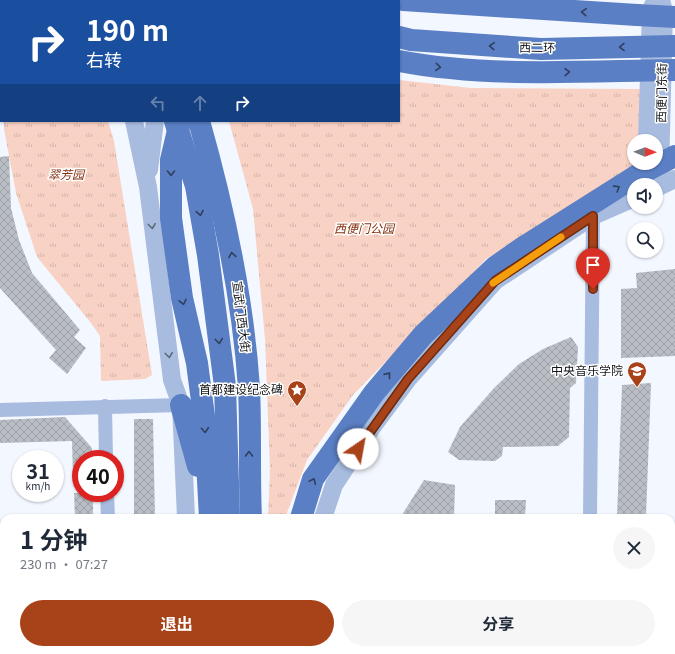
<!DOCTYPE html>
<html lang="zh">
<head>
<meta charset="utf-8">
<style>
  :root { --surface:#fff; --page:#f6f6f7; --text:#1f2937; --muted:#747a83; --accent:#a84219 }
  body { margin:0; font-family:Georgia,"Noto Sans SC",serif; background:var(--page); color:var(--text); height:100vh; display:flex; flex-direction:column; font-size:15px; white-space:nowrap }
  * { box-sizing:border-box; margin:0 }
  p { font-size:13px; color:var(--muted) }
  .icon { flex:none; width:22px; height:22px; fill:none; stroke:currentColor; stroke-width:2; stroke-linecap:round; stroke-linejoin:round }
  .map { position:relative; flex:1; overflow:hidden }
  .sheet { position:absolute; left:0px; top:514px; width:675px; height:140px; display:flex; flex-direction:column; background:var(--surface); border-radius:12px 12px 0 0; box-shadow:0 1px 3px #0004 }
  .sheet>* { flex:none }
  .banner { position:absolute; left:0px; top:0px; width:400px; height:122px; box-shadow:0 1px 3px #0004; background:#1a4fa0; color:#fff; overflow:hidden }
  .needle { width:26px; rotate:91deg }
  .buttons { position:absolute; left:627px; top:134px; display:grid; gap:8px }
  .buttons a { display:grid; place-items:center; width:36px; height:36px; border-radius:50%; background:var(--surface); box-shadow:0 1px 3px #0004; font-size:20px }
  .speed { position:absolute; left:12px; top:450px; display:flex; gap:8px; font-size:20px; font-weight:700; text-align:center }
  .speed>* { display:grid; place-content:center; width:52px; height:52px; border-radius:50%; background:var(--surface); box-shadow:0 1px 3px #0004; line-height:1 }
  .speed small { font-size:10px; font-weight:400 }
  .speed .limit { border:6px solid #d22; background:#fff; color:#111 }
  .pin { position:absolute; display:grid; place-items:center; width:34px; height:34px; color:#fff; margin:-41px -17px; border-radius:50% 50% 50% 0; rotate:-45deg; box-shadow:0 0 4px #0007 }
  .pin .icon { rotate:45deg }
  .me { position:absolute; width:44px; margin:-22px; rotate:33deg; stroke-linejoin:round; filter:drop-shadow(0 0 3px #0008) }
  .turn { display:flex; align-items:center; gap:14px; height:84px; padding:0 20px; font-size:18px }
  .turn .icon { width:52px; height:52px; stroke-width:2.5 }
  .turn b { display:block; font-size:28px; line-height:34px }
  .lanes { display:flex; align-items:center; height:38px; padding:0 20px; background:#0003; justify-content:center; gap:20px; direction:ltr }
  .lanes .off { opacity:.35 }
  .round { display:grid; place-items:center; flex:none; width:42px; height:42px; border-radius:21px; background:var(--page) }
  .overview { display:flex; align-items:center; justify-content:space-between; height:68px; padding:0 20px }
  h1 { font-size:24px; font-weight:700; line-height:30px }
  .action { display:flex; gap:8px; margin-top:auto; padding:8px 20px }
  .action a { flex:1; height:46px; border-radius:24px; background:var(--accent); color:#fff; font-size:16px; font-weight:700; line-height:46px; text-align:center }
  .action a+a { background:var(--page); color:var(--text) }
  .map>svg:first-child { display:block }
  .grass { fill:url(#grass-tufts) }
  .building { fill:url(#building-cross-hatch) }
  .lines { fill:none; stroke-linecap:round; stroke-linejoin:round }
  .service { stroke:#a8bce0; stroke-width:7 }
  .minor { stroke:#a8bce0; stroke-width:14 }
  .tertiary { stroke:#a8bce0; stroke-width:18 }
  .trunk { stroke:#5a7fc4; stroke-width:22 }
  .trunk-bridge { stroke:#5a7fc4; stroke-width:22 }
  .oneway { stroke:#303f5d }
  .oneway2 { stroke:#5e687c }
  .route-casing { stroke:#6d2b10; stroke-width:10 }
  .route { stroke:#a84219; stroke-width:7 }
  .slow { stroke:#f59e0b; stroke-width:7 }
  .labels { text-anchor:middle; stroke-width:3; stroke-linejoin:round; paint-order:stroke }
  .street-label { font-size:12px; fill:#141518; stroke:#fff }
  .park-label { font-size:12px; font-style:italic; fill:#853210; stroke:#fff }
  .poi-label { font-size:12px; fill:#141518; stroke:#fff; text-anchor:end }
</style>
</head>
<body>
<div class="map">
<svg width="675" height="654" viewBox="0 0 675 654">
  <defs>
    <pattern id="grass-tufts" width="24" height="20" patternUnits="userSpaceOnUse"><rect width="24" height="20" fill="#f8d2c5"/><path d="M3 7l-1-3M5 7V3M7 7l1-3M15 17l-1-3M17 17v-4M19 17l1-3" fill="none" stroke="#d4b3a8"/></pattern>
    <pattern id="building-cross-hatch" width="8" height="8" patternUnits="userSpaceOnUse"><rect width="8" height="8" fill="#b9bec5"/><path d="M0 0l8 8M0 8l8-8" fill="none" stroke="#9ea2a8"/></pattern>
  </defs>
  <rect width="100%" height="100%" fill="#f3f7ff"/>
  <g class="grass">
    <polygon points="399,80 471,88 643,89 642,141 634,141 634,163 641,163 641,170 486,259 353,395 307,460 285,518 268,518 270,470 265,339 253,209 229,121 399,121"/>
    <polygon points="4,121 108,121 114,141 152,375 145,379 101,381 100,336 91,323 37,257 16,193 4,129"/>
  </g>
  <g class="building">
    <polygon points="9,156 11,208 19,240 32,273 80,330 74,337 86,348 67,374 49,358 56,350 0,288 0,157"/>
    <polygon points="675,269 675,356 621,358 621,289 637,288 636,273"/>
    <polygon points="571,337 578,347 576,383 570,388 569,437 558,446 503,447 502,456 495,461 459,460 448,452 460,427 494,388 519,364 543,349"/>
    <polygon points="651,383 646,516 617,516 622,385"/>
    <polygon points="65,417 92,448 92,459 81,459 81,477 73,477 72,441 0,443 0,420"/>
    <polygon points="134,419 153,419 155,518 134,518"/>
    <polygon points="424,480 455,485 454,518 400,518"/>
    <polygon points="74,493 93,493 93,518 75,518"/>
    <polygon points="495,500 526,500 525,518 495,518"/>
  </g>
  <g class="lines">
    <polyline class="service" points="0,19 0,47"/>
    <g class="minor">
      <polyline points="105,406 106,459"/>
      <polyline points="0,410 181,405"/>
      <polyline points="107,493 108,518"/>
      <polyline points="590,518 593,216"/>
      <polyline points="112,650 112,654"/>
      <polyline points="589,654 589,650"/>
    </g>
    <g class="tertiary">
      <polyline points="84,0 85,1"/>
      <polyline points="134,121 148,187 172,380 181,405 186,518"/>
      <polyline points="647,141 651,10 654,3"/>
      <polyline points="149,170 155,121"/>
      <polyline points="656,185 660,173 664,11 661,0"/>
      <polyline points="656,188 675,179"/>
      <polyline points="323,518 334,485 373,426 408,379 495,281 593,216 634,198"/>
      <polyline points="191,650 192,654"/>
      <polyline points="289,654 289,650"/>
    </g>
    <g class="trunk">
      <polyline points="121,0 121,1"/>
      <polyline points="147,0 147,1"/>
      <polyline points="244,0 246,1"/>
      <polyline points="295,0 298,1"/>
      <polyline points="403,0 637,15"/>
      <polyline points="341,1 351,0"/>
      <path d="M199 121C224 209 243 297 249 388 251 431 249 475 251 518"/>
      <polyline points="180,122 171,160 171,218 182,298 197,363 205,424 210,518"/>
      <polyline points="181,405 198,466"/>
      <polyline points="228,484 229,518"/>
      <polyline points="301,518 313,479 374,393 423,335 495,267 522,248 636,176"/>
      <polyline points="234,650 234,654"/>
      <polyline points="205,654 208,650"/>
      <polyline points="262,654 262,650"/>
    </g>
    <g class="trunk-bridge">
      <polyline points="637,15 675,17"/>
      <polyline points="399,37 411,40 541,49 675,46"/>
      <path d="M399 61C489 78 584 71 675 70"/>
      <polyline points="175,121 196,186 208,255 225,386 228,484"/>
      <polyline points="636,176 675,156"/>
    </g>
  </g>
  <defs><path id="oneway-chevron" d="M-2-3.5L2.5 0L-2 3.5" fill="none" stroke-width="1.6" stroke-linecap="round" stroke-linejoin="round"/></defs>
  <g class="oneway">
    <use href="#oneway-chevron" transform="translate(584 12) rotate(-176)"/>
    <use href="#oneway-chevron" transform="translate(492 46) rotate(-176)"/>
    <use href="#oneway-chevron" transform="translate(622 47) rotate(179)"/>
    <use href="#oneway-chevron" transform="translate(438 67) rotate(5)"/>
    <use href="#oneway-chevron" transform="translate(567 72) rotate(-1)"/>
    <use href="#oneway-chevron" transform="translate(171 173) rotate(90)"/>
    <use href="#oneway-chevron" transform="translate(617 188) rotate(-32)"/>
    <use href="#oneway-chevron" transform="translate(200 213) rotate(80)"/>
    <use href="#oneway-chevron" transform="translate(232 255) rotate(-100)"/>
    <use href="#oneway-chevron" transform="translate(183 302) rotate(78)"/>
    <use href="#oneway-chevron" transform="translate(219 341) rotate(83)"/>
    <use href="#oneway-chevron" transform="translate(388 375) rotate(-51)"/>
    <use href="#oneway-chevron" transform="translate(205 430) rotate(86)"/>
    <use href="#oneway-chevron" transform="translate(249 454) rotate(-90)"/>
    <use href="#oneway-chevron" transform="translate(313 481) rotate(-66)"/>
  </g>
  <g class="oneway2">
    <use href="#oneway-chevron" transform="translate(152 226) rotate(83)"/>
    <use href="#oneway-chevron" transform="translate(169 355) rotate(83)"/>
  </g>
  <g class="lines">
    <defs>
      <polyline id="route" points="358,449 408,379 495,281 593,216 593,289"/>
    </defs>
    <use href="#route" class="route-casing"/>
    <use href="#route" class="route"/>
    <polyline class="slow" points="493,283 561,237"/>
  </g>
  <defs>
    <symbol id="university-pin" viewBox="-11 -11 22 30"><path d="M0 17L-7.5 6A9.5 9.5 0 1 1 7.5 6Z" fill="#a84219" stroke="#fff"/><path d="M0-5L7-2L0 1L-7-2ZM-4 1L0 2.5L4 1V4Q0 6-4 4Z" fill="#fff"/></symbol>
    <symbol id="sight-pin" viewBox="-11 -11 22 30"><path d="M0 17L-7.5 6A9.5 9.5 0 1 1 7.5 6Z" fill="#a84219" stroke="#fff"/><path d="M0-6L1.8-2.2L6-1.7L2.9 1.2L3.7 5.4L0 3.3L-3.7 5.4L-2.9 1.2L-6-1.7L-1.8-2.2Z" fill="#fff"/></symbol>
  </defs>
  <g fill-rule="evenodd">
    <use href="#university-pin" x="626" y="360" width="22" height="30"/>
    <use href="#sight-pin" x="286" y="379" width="22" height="30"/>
  </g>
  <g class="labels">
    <g class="street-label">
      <text transform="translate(537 48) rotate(1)" y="4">西二环</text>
      <text transform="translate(662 93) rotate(-89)" y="4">西便门东街</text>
      <text transform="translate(241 317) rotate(83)" y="4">宣武门西大街</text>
    </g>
    <g class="park-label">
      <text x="66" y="179">翠芳园</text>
      <text x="364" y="233">西便门公园</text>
    </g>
    <g class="poi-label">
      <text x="623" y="375">中央音乐学院</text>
      <text x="283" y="394">首都建设纪念碑</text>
    </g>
  </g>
</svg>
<div class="buttons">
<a><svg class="needle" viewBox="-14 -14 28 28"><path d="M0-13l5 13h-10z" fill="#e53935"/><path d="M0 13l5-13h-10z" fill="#747a83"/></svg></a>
<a><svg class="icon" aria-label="sound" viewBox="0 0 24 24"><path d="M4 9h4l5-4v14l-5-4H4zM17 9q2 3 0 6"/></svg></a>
<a><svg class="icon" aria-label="search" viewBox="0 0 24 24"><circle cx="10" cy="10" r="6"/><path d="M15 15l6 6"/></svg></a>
</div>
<div class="speed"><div>31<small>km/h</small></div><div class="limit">40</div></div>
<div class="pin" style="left:593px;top:289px;background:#d93025"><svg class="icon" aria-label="arrive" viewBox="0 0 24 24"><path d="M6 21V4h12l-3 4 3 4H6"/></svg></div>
<svg class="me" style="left:358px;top:449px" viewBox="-20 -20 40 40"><circle r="19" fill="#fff"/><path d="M0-13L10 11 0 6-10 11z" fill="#a84219"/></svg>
<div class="banner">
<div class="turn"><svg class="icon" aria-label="right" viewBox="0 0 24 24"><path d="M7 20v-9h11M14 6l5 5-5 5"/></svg><div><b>190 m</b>右转</div></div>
<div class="lanes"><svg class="icon off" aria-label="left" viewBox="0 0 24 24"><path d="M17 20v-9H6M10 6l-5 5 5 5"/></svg><svg class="icon off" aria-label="ahead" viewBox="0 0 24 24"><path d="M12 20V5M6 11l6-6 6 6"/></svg><svg class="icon" aria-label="right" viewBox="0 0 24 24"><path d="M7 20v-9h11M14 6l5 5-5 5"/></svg></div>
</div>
<section class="sheet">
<div class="overview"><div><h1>1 分钟</h1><p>230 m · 07:27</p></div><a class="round"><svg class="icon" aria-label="close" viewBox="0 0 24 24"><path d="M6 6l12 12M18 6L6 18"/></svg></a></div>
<div class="action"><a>退出</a><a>分享</a></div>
</section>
</div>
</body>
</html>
